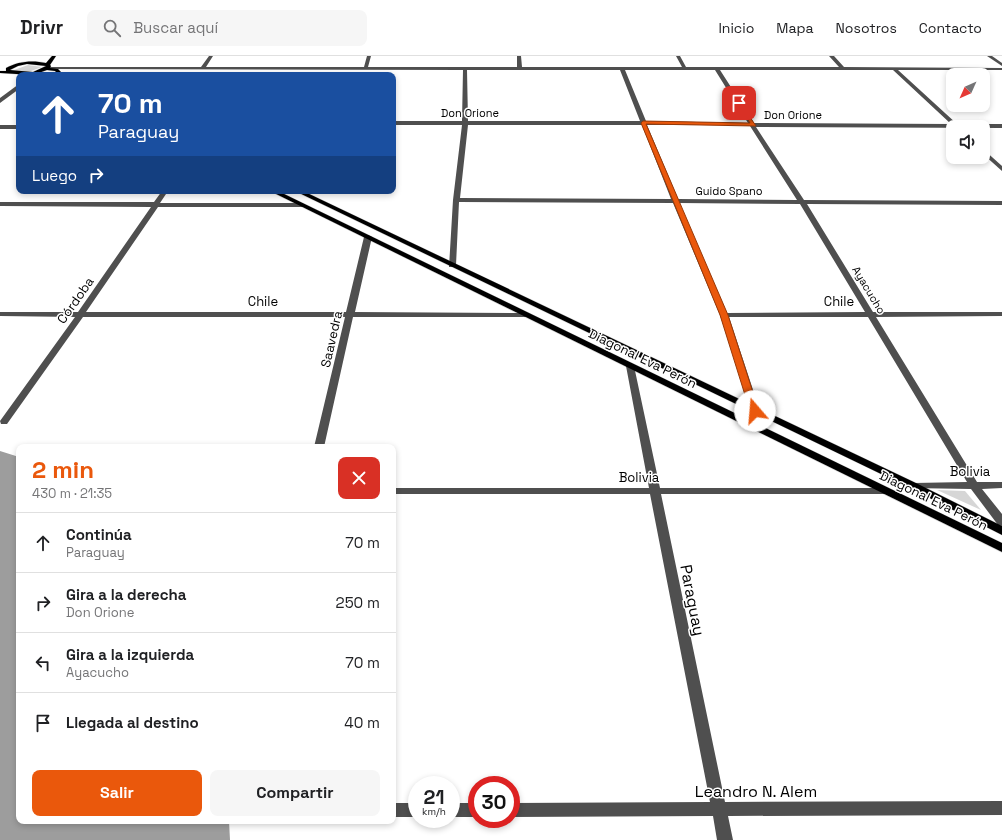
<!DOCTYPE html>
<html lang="es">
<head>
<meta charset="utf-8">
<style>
  :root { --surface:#fff; --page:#f6f6f6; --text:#202124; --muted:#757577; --line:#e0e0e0; --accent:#ea580c }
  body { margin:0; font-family:"Space Grotesk",sans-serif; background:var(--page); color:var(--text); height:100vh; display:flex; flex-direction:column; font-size:15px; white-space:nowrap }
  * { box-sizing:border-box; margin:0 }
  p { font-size:13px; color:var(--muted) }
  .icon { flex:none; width:22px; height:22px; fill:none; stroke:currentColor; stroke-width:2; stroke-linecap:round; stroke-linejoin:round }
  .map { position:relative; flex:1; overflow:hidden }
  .details { position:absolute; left:16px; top:388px; width:380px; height:380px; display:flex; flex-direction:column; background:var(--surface); border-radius:8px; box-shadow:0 2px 6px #0003 }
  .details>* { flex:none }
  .guide { position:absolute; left:16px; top:16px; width:380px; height:122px; border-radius:8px; box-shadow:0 2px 6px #0003; background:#1a4fa0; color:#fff; overflow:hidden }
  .needle { width:26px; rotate:225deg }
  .controls { position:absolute; left:946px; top:12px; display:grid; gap:8px }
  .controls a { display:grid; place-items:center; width:44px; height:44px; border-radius:8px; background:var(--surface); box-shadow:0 2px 6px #0003; font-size:20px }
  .speed { position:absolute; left:408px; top:720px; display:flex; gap:8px; font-size:20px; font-weight:700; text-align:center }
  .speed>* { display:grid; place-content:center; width:52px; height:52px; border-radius:50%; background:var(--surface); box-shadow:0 2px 6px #0003; line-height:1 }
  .speed small { font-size:10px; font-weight:400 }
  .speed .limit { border:6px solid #d22; background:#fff; color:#111 }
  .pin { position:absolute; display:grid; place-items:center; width:34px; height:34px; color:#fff; margin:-17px; border-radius:8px; box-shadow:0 2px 6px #0006 }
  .me { position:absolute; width:44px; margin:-22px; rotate:342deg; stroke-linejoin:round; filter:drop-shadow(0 0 3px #0008) }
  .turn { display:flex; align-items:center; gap:14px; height:84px; padding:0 16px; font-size:18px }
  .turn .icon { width:52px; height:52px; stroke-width:2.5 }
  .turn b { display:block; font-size:28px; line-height:34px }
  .then { display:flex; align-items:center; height:38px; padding:0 16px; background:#0003; gap:8px; font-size:15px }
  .round { display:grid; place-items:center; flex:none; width:42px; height:42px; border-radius:8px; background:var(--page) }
  .headline { display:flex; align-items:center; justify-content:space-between; height:68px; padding:0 16px }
  h1 { font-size:24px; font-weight:800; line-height:30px; color:var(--accent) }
  .action { display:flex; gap:8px; margin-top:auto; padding:8px 16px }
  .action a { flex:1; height:46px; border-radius:8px; background:var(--accent); color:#fff; font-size:16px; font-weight:800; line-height:46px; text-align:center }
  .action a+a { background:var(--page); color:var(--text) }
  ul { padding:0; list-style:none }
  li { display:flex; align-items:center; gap:12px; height:60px; padding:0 16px; border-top:1px solid var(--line) }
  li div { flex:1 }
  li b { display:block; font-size:15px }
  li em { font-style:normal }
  header { display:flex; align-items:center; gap:24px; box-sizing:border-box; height:56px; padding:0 20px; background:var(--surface); border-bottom:1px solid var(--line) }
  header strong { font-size:19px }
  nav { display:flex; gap:22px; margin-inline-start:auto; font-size:14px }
  .search { width:280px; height:36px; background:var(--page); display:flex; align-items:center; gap:10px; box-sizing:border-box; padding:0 14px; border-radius:8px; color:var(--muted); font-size:15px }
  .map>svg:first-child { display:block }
  .green { fill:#d6d6d6 }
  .water { fill:#9d9d9d }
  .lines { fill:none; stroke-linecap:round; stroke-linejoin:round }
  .major-casing { stroke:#dbdbdb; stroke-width:1 }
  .minor { fill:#4f4f4f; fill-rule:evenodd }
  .major { fill:#000; fill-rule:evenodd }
  .route { fill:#ea580c; stroke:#983908 }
  .labels { text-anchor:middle; stroke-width:3; stroke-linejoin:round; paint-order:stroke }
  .far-street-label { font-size:11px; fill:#000; stroke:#fff }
  .street-label { font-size:13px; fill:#000; stroke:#fff }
  .near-street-label { font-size:16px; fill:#000; stroke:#fff }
</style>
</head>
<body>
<header>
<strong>Drivr</strong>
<div class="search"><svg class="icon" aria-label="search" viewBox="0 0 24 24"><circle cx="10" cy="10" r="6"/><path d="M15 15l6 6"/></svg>Buscar aquí</div>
<nav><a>Inicio</a><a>Mapa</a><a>Nosotros</a><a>Contacto</a></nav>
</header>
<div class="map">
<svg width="1002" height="784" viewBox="0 0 1002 784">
  <rect width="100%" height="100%" fill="#fff"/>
  <g class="green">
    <polygon points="28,9 42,11 28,16 14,14"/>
    <polygon points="937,434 965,435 981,454"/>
  </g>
  <polygon class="water" points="0,395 19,401 19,765 229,765 230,784 0,784"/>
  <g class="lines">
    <defs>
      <g id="major">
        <path d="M52 0H56L50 9 51 10 50 12 58 13 64 19H59L55 15 47 14 33 19 0 17V15H6V12C18 5 33 4 46 7ZM27 8 46 10 33 16 10 14 18 10Z"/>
        <polygon points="270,135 278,135 1002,487 1002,496"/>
        <polygon points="295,135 303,135 918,428 1002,470 1002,479 910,432"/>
      </g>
    </defs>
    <use href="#major" class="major-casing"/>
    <g class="minor">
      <path d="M209 0H213L206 11H364L367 0H371L368 11H517V0H521L522 11H682L676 0H680L686 11H839L829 0H834L844 11 1002 12V14H898L957 68H1002V72L756 71 804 144 1002 145V149L807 148 873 256H1002V260L876 261 977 426H1002V432L982 433 1002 458V470L998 469 971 433 910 432 909 430 914 427 967 426 868 261H729L760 355 758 357H752L720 259 673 147 459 146 456 209 455 211H449L453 144 462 69H393V65H462L463 14 48 13 46 12 48 11H201ZM467 14H620L640 65H468ZM625 14H715L748 67 646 65ZM720 14H893L951 68 754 67ZM468 69H642L671 143 460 142ZM647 69H738L750 70 797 144 678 143ZM679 147 800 148 865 256 727 257Z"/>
      <polygon points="987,0 992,0 1002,7 1002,10"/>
      <polygon points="19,28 19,33 0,47 0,42"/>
      <rect x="0" y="69" width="19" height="4"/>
      <polygon points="983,93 1002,110 1002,115 983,98"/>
      <polygon points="162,135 168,135 160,147 302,147 305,149 302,151 158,151 86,256 346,256 364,181 368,179 372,181 355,256 525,257 529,259 525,261 353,261 324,391 314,391 345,261 83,261 7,368 1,368 0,365 75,261 0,260 0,256 78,256 151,151 0,150 0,146 154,146"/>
      <polygon points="630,307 634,310 660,432 886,432 891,435 886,438 661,438 725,746 1002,745 1002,759 728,760 733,784 717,784 713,760 511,761 511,747 710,746 650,438 393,438 393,432 649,432 626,310"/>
      <rect x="393" y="747" width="24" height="14"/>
      <rect x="451" y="747" width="26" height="14"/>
    </g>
    <use href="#major" class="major"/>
  </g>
  <polygon class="route" points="739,45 756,70 646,68 728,259 759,355 755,357 750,355 720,259 641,67 643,65 750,67 737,47"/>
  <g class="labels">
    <g class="far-street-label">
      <text x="470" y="61">Don Orione</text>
      <text x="793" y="63">Don Orione</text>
      <text x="729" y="139">Guido Spano</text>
      <text transform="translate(869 234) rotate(59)" y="4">Ayacucho</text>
    </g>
    <g class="street-label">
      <text transform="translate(75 244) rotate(-55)" y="5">Córdoba</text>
      <text x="263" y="250">Chile</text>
      <text x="839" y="250">Chile</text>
      <text transform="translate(331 283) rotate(-77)" y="5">Saavedra</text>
      <text transform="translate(643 302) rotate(26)" y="5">Diagonal Eva Perón</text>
      <text x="970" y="420">Bolivia</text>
      <text x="639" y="426">Bolivia</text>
      <text transform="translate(934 444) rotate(26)" y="5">Diagonal Eva Perón</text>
    </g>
    <g class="near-street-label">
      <text transform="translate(693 544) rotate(79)" y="6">Paraguay</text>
      <text x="756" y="741">Leandro N. Alem</text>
    </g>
  </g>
</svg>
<div class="controls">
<a><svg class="needle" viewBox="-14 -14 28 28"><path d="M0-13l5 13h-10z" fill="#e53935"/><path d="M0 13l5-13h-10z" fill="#757577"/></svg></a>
<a><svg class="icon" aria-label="sound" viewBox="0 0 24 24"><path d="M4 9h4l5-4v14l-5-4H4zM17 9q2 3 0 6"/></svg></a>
</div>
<div class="speed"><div>21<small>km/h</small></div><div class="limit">30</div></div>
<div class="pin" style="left:739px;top:47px;background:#d93025"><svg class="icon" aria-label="arrive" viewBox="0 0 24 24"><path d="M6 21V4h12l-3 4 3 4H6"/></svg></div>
<svg class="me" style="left:755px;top:355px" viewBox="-20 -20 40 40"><circle r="19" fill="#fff"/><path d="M0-13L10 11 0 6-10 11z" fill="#ea580c"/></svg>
<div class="guide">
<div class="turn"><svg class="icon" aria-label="ahead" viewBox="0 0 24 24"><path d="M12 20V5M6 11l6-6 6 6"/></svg><div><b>70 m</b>Paraguay</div></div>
<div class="then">Luego<svg class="icon" aria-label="right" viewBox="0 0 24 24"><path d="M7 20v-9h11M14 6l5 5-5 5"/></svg></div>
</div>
<section class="details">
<div class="headline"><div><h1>2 min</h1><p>430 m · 21:35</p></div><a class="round" style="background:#d93025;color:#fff"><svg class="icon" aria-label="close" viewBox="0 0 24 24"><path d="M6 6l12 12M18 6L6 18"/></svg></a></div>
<ul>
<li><svg class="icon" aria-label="ahead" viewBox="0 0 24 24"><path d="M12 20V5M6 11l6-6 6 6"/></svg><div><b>Continúa</b><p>Paraguay</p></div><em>70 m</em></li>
<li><svg class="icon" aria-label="right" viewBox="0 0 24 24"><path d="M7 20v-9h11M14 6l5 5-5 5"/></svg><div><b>Gira a la derecha</b><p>Don Orione</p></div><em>250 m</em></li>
<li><svg class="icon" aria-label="left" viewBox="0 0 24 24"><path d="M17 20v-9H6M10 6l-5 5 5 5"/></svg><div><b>Gira a la izquierda</b><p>Ayacucho</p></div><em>70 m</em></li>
<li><svg class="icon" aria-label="arrive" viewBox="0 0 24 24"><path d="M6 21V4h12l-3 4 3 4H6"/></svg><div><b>Llegada al destino</b></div><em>40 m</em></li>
</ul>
<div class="action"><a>Salir</a><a>Compartir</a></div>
</section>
</div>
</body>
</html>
